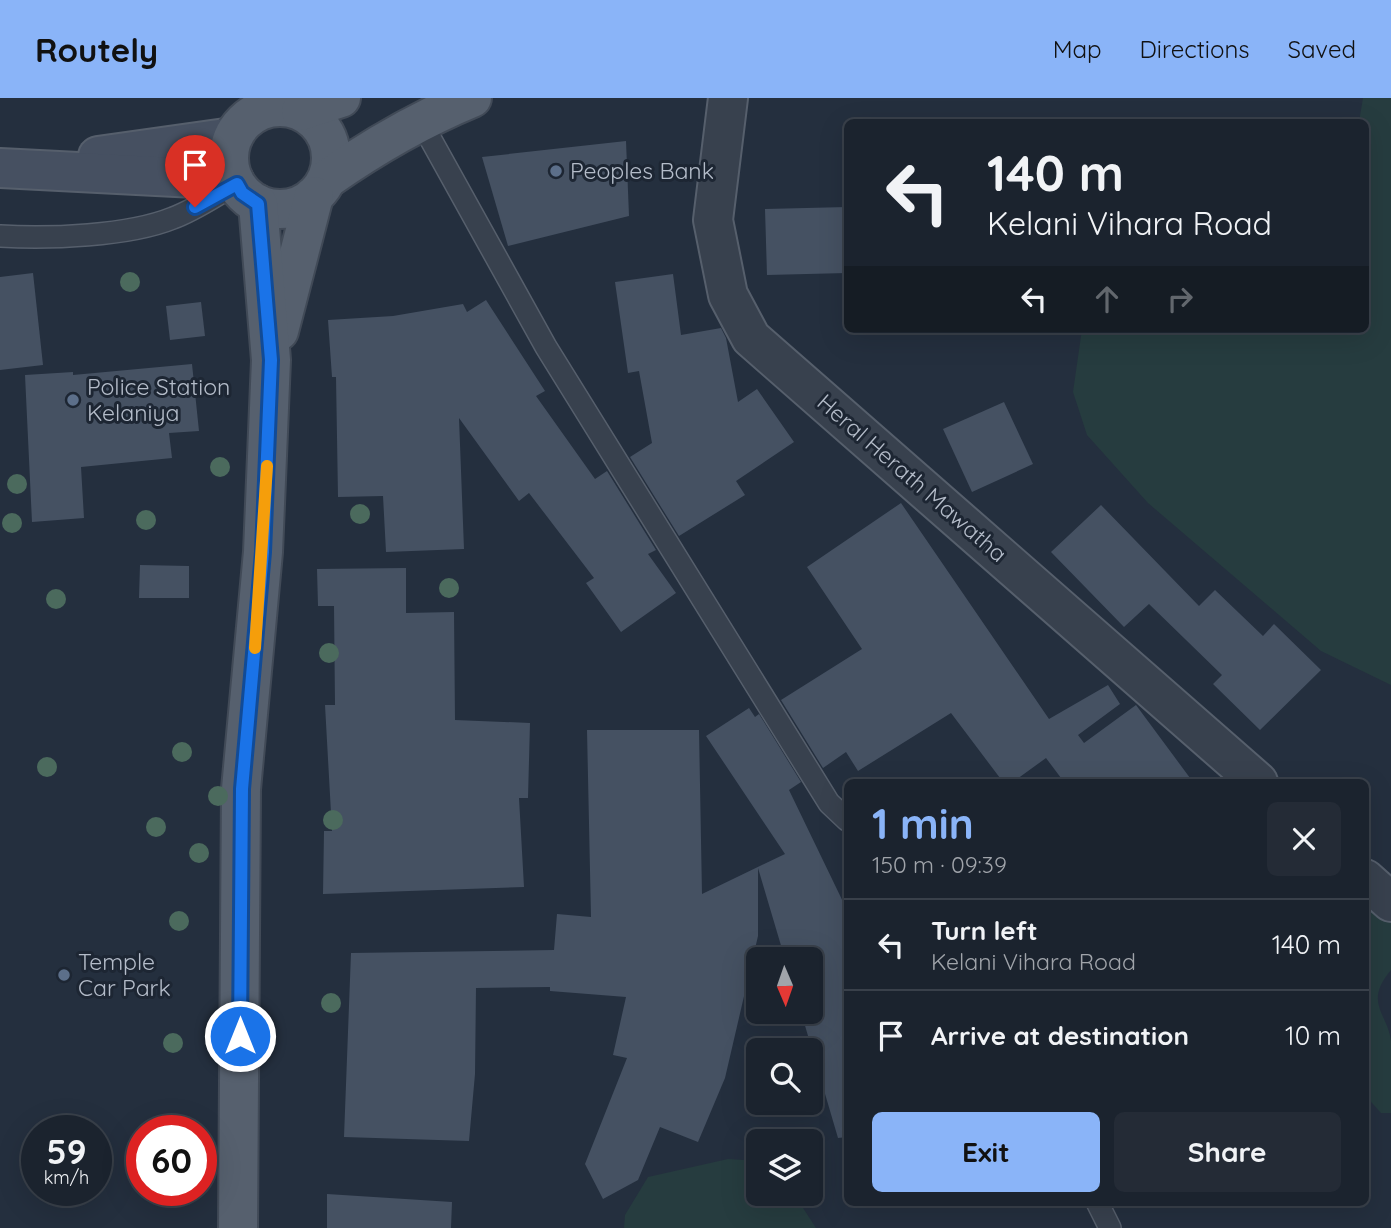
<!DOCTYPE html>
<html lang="en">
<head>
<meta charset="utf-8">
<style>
  :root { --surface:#1b232e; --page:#242b36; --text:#f1f3f6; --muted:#a0a4aa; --line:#39404a; --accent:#8ab4f8 }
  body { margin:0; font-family:Quicksand,sans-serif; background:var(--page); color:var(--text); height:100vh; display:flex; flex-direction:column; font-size:26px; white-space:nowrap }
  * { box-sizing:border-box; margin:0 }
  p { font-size:23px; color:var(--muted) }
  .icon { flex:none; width:38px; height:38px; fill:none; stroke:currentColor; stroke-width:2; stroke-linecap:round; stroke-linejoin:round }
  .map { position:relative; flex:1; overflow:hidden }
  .drawer { position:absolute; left:844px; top:681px; width:525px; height:427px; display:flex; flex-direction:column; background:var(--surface); border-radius:10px; box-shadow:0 7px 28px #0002,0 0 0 2px var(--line) }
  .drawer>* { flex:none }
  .top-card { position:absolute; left:844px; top:21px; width:525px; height:214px; border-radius:10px; box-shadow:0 7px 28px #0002,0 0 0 2px var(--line); background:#1b232e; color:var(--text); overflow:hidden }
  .needle { width:46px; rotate:178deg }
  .buttons { position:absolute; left:746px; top:849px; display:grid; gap:14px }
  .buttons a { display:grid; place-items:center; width:77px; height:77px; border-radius:10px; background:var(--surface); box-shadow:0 7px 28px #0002,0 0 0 2px var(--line); font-size:35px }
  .speed { position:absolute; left:21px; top:1017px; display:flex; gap:14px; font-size:35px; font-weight:700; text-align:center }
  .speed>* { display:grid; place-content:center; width:91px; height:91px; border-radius:50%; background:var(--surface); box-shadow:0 7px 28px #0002,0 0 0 2px var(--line); line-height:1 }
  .speed small { font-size:18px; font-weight:400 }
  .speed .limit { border:10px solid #d22; background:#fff; color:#111 }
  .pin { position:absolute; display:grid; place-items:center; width:60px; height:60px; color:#fff; margin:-72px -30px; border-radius:50% 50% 50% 0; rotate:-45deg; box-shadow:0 0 7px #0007 }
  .pin .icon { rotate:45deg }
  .me { position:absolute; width:77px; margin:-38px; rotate:0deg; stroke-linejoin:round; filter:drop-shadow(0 0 5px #0008) }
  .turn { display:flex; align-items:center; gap:24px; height:147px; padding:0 28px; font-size:32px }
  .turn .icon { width:91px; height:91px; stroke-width:2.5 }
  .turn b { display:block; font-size:49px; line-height:60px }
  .lanes { display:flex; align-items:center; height:66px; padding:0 28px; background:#0003; justify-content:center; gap:35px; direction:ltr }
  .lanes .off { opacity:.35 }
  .round { display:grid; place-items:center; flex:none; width:74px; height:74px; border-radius:10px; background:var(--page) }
  .overview { display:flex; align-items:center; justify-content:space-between; height:119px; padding:0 28px }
  h1 { font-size:42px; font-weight:800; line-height:52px; color:var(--accent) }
  .primary-button { display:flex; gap:14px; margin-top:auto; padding:14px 28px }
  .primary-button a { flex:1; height:80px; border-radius:10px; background:var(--accent); color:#111; font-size:28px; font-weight:800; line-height:80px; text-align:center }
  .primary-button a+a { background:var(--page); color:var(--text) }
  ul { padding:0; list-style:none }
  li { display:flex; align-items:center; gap:21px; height:91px; padding:0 28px; border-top:2px solid var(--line) }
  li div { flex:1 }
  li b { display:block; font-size:26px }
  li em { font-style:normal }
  header { display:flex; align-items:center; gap:42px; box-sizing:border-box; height:98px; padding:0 35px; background:var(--accent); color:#111 }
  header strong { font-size:33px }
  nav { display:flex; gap:38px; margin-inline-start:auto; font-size:24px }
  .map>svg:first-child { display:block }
  .green { fill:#263c3f }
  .building { fill:#455162 }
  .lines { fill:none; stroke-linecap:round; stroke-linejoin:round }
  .lane-casing { stroke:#565f6c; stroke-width:24 }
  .street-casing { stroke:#565f6c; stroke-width:42 }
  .secondary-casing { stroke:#565f6c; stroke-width:42 }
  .primary-casing { stroke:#414a57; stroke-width:42 }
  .lane { stroke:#38414e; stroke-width:21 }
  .street { stroke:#38414e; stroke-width:38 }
  .secondary { stroke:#465061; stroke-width:38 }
  .primary { stroke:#56606e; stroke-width:38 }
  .tree { fill:#4b6a5d }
  .route-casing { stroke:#114b97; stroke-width:18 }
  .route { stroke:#1a73e8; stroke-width:12 }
  .slow { stroke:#f59e0b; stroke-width:12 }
  .service-dot { fill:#5c6f8a; stroke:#1d2633; stroke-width:2.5 }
  .labels { text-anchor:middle; stroke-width:6; stroke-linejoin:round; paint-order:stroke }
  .poi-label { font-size:23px; fill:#b4bcc9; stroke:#1d2633; text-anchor:start }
  .street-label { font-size:23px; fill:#b4bcc9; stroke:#1d2633 }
</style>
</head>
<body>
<header>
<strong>Routely</strong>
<nav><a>Map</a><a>Directions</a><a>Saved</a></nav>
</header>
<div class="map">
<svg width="1391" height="1130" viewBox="0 0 1391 1130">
  <rect width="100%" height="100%" fill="#242f3e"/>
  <g class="green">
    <polygon points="1363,0 1391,0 1391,587 1321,553 1148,405 1087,337 1073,294 1082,231 1365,231 1365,24 1359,24"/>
    <path d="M1365 781 1391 804V872C1363 905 1388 916 1391 943 1391 967 1391 992 1391 1015H1381L1365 997Z"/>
    <polygon points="728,1061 758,1063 758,1096 794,1096 816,1130 624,1130 625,1117 648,1079"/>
  </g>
  <g class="building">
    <polygon points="626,43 629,118 508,148 482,59"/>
    <polygon points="847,109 847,175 767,177 765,111"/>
    <polygon points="33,175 43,267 0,272 0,179"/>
    <polygon points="673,176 681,237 721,230 726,240 738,304 757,291 794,344 736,383 745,397 679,438 630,359 652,345 639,273 628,275 615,184"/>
    <polygon points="486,202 545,293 536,298 595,381 607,373 656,452 648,456 676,495 621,534 586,485 594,480 529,395 519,403 459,320 464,451 386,454 383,398 338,399 336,279 332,279 328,222 393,218 463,206 467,214"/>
    <polygon points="201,204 205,238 170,242 166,208"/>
    <polygon points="192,266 199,333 169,335 172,360 81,369 84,420 32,424 25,277 73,274 73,277"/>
    <polygon points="1004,304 1033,366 972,394 943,331"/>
    <polygon points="901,405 1049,621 1108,587 1120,606 1078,637 1084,645 1136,607 1193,684 1064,684 1046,660 1013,684 1003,684 951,615 858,673 846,654 823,670 781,602 862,551 807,469"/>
    <polygon points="1101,407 1199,508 1215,492 1263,538 1274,526 1321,572 1260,632 1213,586 1222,577 1149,506 1124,529 1051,454"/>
    <polygon points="140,467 189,468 189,500 139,500"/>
    <polygon points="406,470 406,515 454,514 455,622 530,625 528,700 519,700 524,789 323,796 324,733 332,733 325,607 335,607 334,508 318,508 317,471"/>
    <polygon points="749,610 755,619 759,616 801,684 789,692 847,812 847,1039 838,1040 801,914 810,914 810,861 785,861 758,770 758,838 725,980 698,1044 660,1029 638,1082 603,1101 585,1066 627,960 613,957 626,899 550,893 550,889 476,890 475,976 469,1043 344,1039 351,855 554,852 557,816 591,819 587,632 699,632 702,796 785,756 706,638"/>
    <polygon points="327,1096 452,1104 451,1130 327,1130"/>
  </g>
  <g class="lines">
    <defs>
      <g id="lane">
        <polyline points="420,22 546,249 829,705 847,722"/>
        <path d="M0 138C48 141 129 138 173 120 195 112 216 97 236 86"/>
        <polyline points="1097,1104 1110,1130"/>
      </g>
      <g id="street">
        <polyline points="279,0 280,9"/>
        <polyline points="728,0 713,122 728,197 751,240 1258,684"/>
        <polyline points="1365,781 1391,804"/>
      </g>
      <g id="secondary">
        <polyline points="98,58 233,39"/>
        <polyline points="0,70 234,82"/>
      </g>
      <g id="primary">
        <circle cx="280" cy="60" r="51"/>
        <polyline points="301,13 341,0"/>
        <path d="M327 81C374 48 419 22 472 0"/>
        <polyline points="279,233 314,98"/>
        <polyline points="238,1130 241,691 263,454 271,262 258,106"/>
      </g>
    </defs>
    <use href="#lane" class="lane-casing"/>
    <use href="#street" class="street-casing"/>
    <use href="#secondary" class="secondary-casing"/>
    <use href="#primary" class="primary-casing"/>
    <use href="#lane" class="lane"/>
    <use href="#street" class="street"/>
    <use href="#secondary" class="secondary"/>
    <use href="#primary" class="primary"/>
  </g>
  <g class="tree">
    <circle cx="130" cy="184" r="10"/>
    <circle cx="220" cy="369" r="10"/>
    <circle cx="17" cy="386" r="10"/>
    <circle cx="360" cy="416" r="10"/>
    <circle cx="146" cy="422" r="10"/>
    <circle cx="12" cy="425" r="10"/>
    <circle cx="449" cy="490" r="10"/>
    <circle cx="56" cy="501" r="10"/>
    <circle cx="329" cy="555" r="10"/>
    <circle cx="182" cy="654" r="10"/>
    <circle cx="47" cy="669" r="10"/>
    <circle cx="218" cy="698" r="10"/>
    <circle cx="333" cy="722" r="10"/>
    <circle cx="156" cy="729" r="10"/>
    <circle cx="199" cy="755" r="10"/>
    <circle cx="179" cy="823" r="10"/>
    <circle cx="331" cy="905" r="10"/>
    <circle cx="173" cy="945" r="10"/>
  </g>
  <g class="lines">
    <defs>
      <polyline id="route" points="195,109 237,86 242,95 258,106 271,262 263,454 242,691 240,938"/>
    </defs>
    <use href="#route" class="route-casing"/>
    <use href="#route" class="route"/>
    <polyline class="slow" points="255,550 267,368"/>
  </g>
  <g class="service-dot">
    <circle cx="556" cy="73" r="7"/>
    <circle cx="73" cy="302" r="7"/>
    <circle cx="64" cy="877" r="7"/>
  </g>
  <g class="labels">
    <g class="poi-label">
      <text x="570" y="81">Peoples Bank</text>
      <text x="87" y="297">Police Station<tspan x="87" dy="26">Kelaniya</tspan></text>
      <text x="78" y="872">Temple<tspan x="78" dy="26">Car Park</tspan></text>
    </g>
    <g class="street-label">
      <text transform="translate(912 380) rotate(41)" y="8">Heral Herath Mawatha</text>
    </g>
  </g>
</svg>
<div class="buttons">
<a><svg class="needle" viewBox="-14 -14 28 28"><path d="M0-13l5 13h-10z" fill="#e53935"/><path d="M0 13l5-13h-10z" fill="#a0a4aa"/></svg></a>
<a><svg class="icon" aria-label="search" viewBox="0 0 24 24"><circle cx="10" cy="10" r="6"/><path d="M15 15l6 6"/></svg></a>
<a><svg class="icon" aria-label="layers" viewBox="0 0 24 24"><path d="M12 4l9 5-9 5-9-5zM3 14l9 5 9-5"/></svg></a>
</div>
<div class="speed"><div>59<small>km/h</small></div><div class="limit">60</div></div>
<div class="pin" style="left:195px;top:109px;background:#d93025"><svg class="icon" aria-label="arrive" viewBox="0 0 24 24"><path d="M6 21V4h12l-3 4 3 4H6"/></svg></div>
<svg class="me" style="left:240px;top:938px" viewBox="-20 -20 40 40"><circle r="17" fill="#1a73e8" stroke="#fff" stroke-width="3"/><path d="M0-11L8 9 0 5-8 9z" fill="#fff"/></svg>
<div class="top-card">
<div class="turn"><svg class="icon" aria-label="left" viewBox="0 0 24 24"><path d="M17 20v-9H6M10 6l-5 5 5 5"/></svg><div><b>140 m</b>Kelani Vihara Road</div></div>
<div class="lanes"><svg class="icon" aria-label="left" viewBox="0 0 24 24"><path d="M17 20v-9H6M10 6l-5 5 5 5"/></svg><svg class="icon off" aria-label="ahead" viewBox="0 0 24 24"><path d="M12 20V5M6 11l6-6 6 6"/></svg><svg class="icon off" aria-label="right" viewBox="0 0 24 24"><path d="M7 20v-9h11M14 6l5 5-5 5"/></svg></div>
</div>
<section class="drawer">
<div class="overview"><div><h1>1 min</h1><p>150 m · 09:39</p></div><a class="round"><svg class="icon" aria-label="close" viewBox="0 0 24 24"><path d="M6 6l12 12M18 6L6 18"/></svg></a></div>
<ul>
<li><svg class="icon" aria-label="left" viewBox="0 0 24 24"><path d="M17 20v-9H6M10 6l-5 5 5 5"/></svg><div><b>Turn left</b><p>Kelani Vihara Road</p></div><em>140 m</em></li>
<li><svg class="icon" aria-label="arrive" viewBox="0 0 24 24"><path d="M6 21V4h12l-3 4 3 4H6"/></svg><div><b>Arrive at destination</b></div><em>10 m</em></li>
</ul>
<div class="primary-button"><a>Exit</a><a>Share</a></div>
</section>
</div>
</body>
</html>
